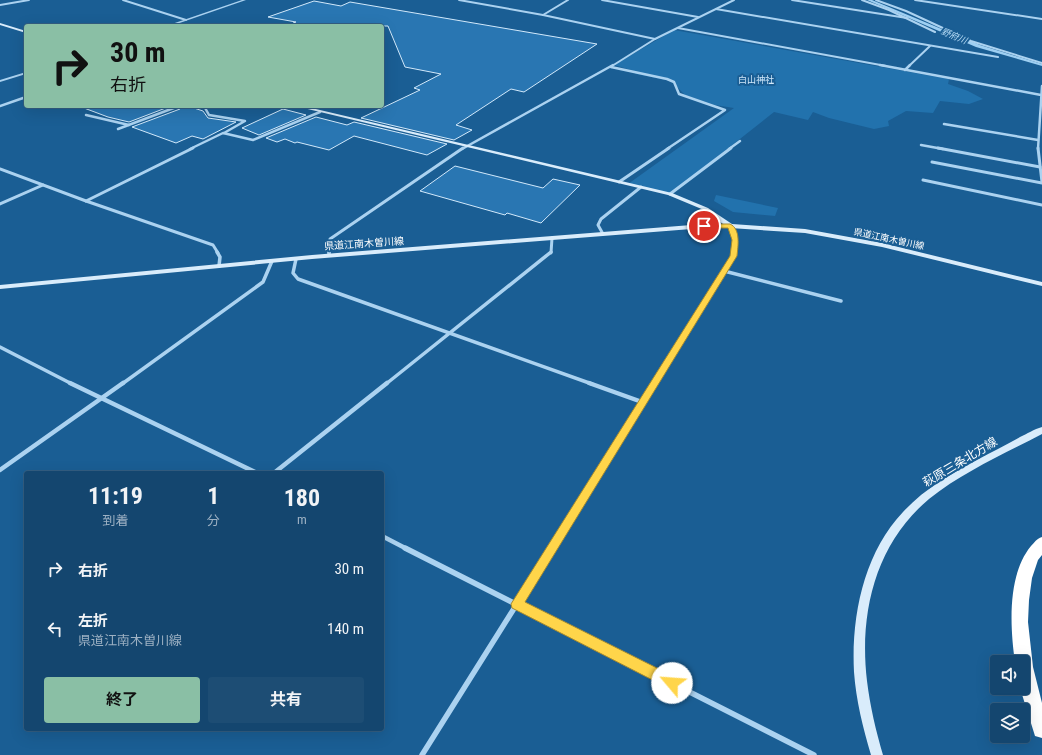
<!DOCTYPE html>
<html lang="ja">
<head>
<meta charset="utf-8">
<style>
  :root { --surface:#14466f; --page:#1d4d74; --text:#f1f3f6; --muted:#9db1c3; --line:#335e82; --accent:#8abfa5 }
  body { margin:0; font-family:"Roboto Condensed","Noto Sans JP",sans-serif; background:var(--page); color:var(--text); height:100vh; display:flex; flex-direction:column; font-size:15px; white-space:nowrap }
  * { box-sizing:border-box; margin:0 }
  p { font-size:13px; color:var(--muted) }
  .icon { flex:none; width:22px; height:22px; fill:none; stroke:currentColor; stroke-width:2; stroke-linecap:round; stroke-linejoin:round }
  .map { position:relative; flex:1; overflow:hidden }
  .panel { position:absolute; left:24px; top:471px; width:360px; height:260px; display:flex; flex-direction:column; background:var(--surface); border-radius:4px; box-shadow:0 4px 16px #0002,0 0 0 1px var(--line) }
  .panel>* { flex:none }
  .banner { position:absolute; left:24px; top:24px; width:360px; height:84px; border-radius:4px; box-shadow:0 4px 16px #0002,0 0 0 1px var(--line); background:#8abfa5; color:#111; overflow:hidden }
  .controls { position:absolute; left:990px; top:655px; display:grid; gap:8px }
  .controls a { display:grid; place-items:center; width:40px; height:40px; border-radius:4px; background:var(--surface); box-shadow:0 4px 16px #0002,0 0 0 1px var(--line); font-size:20px }
  .pin { position:absolute; display:grid; place-items:center; width:34px; height:34px; color:#fff; margin:-17px; border:2px solid #fff; border-radius:50%; box-shadow:0 1px 4px #0007 }
  .me { position:absolute; width:44px; margin:-22px; rotate:297deg; stroke-linejoin:round; filter:drop-shadow(0 0 3px #0008) }
  .turn { display:flex; align-items:center; gap:14px; height:84px; padding:0 20px; font-size:18px }
  .turn .icon { width:52px; height:52px; stroke-width:2.5 }
  .turn b { display:block; font-size:28px; line-height:34px }
  .eta { display:flex; justify-content:space-evenly; align-items:center; height:68px; text-align:center }
  .eta b { font-size:24px; font-weight:700; line-height:28px }
  .action { display:flex; gap:8px; margin-top:auto; padding:8px 20px }
  .action a { flex:1; height:46px; border-radius:4px; background:var(--accent); color:#111; font-size:16px; font-weight:700; line-height:46px; text-align:center }
  .action a+a { background:var(--page); color:var(--text) }
  ul { padding:0; list-style:none }
  li { display:flex; align-items:center; gap:12px; height:60px; padding:0 20px }
  li div { flex:1 }
  li b { display:block; font-size:15px }
  li em { font-style:normal }
  .map>svg:first-child { display:block }
  .green { fill:#2272ad }
  .lines { fill:none; stroke-linecap:round; stroke-linejoin:round }
  .stream { fill:#9ecff2; fill-rule:evenodd }
  .building { fill:#2976b2; stroke:#d2e9fb }
  .minor-far5 { stroke:#abd2f0; stroke-width:2 }
  .minor-far4 { stroke:#abd2f0; stroke-width:2.5 }
  .minor-far3 { stroke:#abd2f0; stroke-width:3 }
  .minor-far2 { stroke:#abd2f0; stroke-width:3.5 }
  .minor-far1 { stroke:#abd2f0; stroke-width:4.5 }
  .minor { stroke:#abd2f0; stroke-width:5.5 }
  .tertiary { fill:#abd2f0; fill-rule:evenodd }
  .secondary { fill:#d9ecfb; fill-rule:evenodd }
  .motorway { fill:#fff; fill-rule:evenodd }
  .route { fill:#ffd54a; stroke:#a68a30 }
  .labels { text-anchor:middle; stroke-width:4; stroke-linejoin:round; paint-order:stroke }
  .far-water-label { font-size:9px; font-style:italic; fill:#b7dcf6; stroke:#1a5e94 }
  .far-park-label { font-size:9px; fill:#d2e9fb; stroke:#1a5e94 }
  .far-street-label { font-size:9px; fill:#fff; stroke:#1a5e94 }
  .street-label { font-size:10px; fill:#fff; stroke:#1a5e94 }
  .near-street-label { font-size:12px; fill:#fff; stroke:#1a5e94 }
</style>
</head>
<body>
<div class="map">
<svg width="1042" height="755" viewBox="0 0 1042 755">
  <rect width="100%" height="100%" fill="#1a5e94"/>
  <g class="green">
    <polygon points="674,30 949,79 948,84 968,91 983,99 969,104 940,101 933,113 906,111 888,121 889,126 874,129 829,118 813,112 808,120 774,112 670,194 628,184 734,108 715,105 685,95 671,81 636,74 631,70 614,65"/>
    <polygon points="716,195 778,208 775,216 733,212 714,201"/>
  </g>
  <g class="lines">
    <polygon class="stream" points="867,0 872,0 980,45 1042,64 1042,66 976,47"/>
  </g>
  <g class="building">
    <polygon points="314,1 341,6 350,2 597,44 524,92 511,89 456,125 472,130 454,140 361,118 420,90 414,88 441,74 405,67 388,26 294,26 293,23 296,22 268,17"/>
    <polygon points="84,106 171,106 129,122 108,117 84,108"/>
    <polygon points="182,106 188,106 203,111 208,118 236,122 203,139 192,136 176,143 132,127 180,109"/>
    <polygon points="283,109 306,115 259,135 242,128"/>
    <polygon points="316,117 347,125 354,122 447,144 427,155 354,136 329,150 297,142 295,143 285,139 277,142 266,138"/>
    <polygon points="455,166 543,188 553,179 580,185 541,223 507,213 505,215 420,191"/>
  </g>
  <g class="lines">
    <g class="minor-far5">
      <polyline points="123,0 186,20"/>
      <polyline points="459,0 543,15 655,39"/>
      <polyline points="602,0 698,17"/>
      <polyline points="792,0 907,18"/>
      <polyline points="862,0 889,10 935,32"/>
      <polyline points="876,0 906,11 971,41 1042,63"/>
      <polyline points="915,0 1042,19"/>
      <polyline points="0,5 29,0"/>
      <polyline points="716,9 998,57"/>
      <polyline points="543,15 568,0"/>
      <polyline points="678,28 886,66"/>
      <polyline points="612,66 655,39 734,0"/>
      <polyline points="909,66 930,46"/>
    </g>
    <g class="minor-far4">
      <polyline points="880,65 1041,95"/>
      <polyline points="611,67 667,79 674,82 679,94 725,110 667,149"/>
      <polyline points="905,70 910,65"/>
      <polyline points="0,106 26,97"/>
      <polyline points="204,106 209,115 245,121 224,133"/>
      <polyline points="86,115 129,125"/>
      <polyline points="944,124 1038,140"/>
      <polyline points="118,129 179,106"/>
      <polyline points="921,145 943,149"/>
      <polyline points="190,149 223,133 253,140 320,112"/>
      <polyline points="462,149 613,65"/>
      <polyline points="729,149 740,141"/>
      <polyline points="1038,149 1042,86"/>
    </g>
    <g class="minor-far3">
      <polyline points="938,148 1040,167"/>
      <polyline points="1038,148 1042,182"/>
      <polyline points="932,162 1042,183"/>
      <polyline points="0,169 86,201 213,245 218,253"/>
      <polyline points="923,180 1042,205"/>
      <polyline points="619,182 669,148"/>
      <polyline points="670,194 731,148"/>
      <polyline points="86,201 193,148"/>
      <polyline points="0,204 43,185"/>
      <polyline points="730,226 736,240 734,253"/>
      <polyline points="603,234 598,225 601,219 641,187"/>
      <polyline points="329,253 330,239 463,148"/>
      <polyline points="551,253 552,238"/>
    </g>
    <g class="minor-far2">
      <polyline points="217,252 220,257 219,266"/>
      <polyline points="329,255 329,252"/>
      <polyline points="296,259 293,273 298,279 592,384"/>
      <polyline points="724,271 841,301"/>
      <polyline points="0,347 72,384"/>
      <polyline points="122,384 263,282 272,261"/>
      <polyline points="386,384 551,252"/>
      <polyline points="654,384 734,256 734,252"/>
    </g>
    <g class="minor-far1">
      <polyline points="70,383 257,473"/>
      <polyline points="589,383 642,402"/>
      <polyline points="0,470 123,383"/>
      <polyline points="274,473 387,383"/>
      <polyline points="382,536 407,549"/>
      <polyline points="551,549 655,383"/>
    </g>
    <g class="minor">
      <polyline points="405,548 814,755"/>
      <polyline points="422,755 552,548"/>
    </g>
    <g class="tertiary">
      <polygon points="242,0 246,0 171,26 166,26"/>
      <polygon points="26,72 26,74 0,82 0,80"/>
    </g>
    <g class="secondary">
      <polygon points="0,23 26,31 26,33 0,25"/>
      <polygon points="295,106 303,106 672,193 708,208 732,224 805,229 882,243 1042,282 1042,286 882,247 805,233 730,228 704,228 312,259 0,289 0,285 312,255 704,224 723,224 704,210 668,195"/>
      <path d="M1042 427V434C1004 454 963 472 929 499 875 544 859 614 867 681 870 706 876 731 883 755H871C863 728 856 700 854 672 851 616 864 553 903 512 924 489 951 474 977 460 991 452 1006 445 1020 437 1027 434 1034 429 1042 427Z"/>
    </g>
    <path class="motorway" d="M1042 537V555L1038 560 1032 578 1029 600 1028 622 1033 667 1042 703V738L1035 736 1020 688H1023V662H1015C1010 627 1007 575 1031 546 1035 542 1036 539 1042 537Z"/>
  </g>
  <path class="route" d="M730 224C741 229 738 246 737 256L525 602 677 678 679 683 677 688 672 690 512 608 511 604 730 256 732 240 728 228H704L701 226 704 224Z"/>
  <g class="labels">
    <g class="far-water-label">
      <text transform="translate(954 36) rotate(23)" y="3">野府川</text>
    </g>
    <g class="far-park-label">
      <text x="756" y="83">白山神社</text>
    </g>
    <g class="far-street-label">
      <text transform="translate(889 239) rotate(12)" y="3">県道江南木曽川線</text>
    </g>
    <g class="street-label">
      <text transform="translate(364 243) rotate(-4)" y="4">県道江南木曽川線</text>
    </g>
    <g class="near-street-label">
      <text transform="translate(960 462) rotate(-31)" y="4">萩原三条北方線</text>
    </g>
  </g>
</svg>
<div class="controls">
<a><svg class="icon" aria-label="sound" viewBox="0 0 24 24"><path d="M4 9h4l5-4v14l-5-4H4zM17 9q2 3 0 6"/></svg></a>
<a><svg class="icon" aria-label="layers" viewBox="0 0 24 24"><path d="M12 4l9 5-9 5-9-5zM3 14l9 5 9-5"/></svg></a>
</div>
<div class="pin" style="left:704px;top:226px;background:#d93025"><svg class="icon" aria-label="arrive" viewBox="0 0 24 24"><path d="M6 21V4h12l-3 4 3 4H6"/></svg></div>
<svg class="me" style="left:672px;top:683px" viewBox="-20 -20 40 40"><circle r="19" fill="#fff"/><path d="M0-13L10 11 0 6-10 11z" fill="#ffd54a"/></svg>
<div class="banner">
<div class="turn"><svg class="icon" aria-label="right" viewBox="0 0 24 24"><path d="M7 20v-9h11M14 6l5 5-5 5"/></svg><div><b>30 m</b>右折</div></div>
</div>
<section class="panel">
<div class="eta">
<div><b>11:19</b><p>到着</p></div>
<div><b>1</b><p>分</p></div>
<div><b>180</b><p>m</p></div>
</div>
<ul>
<li><svg class="icon" aria-label="right" viewBox="0 0 24 24"><path d="M7 20v-9h11M14 6l5 5-5 5"/></svg><div><b>右折</b></div><em>30 m</em></li>
<li><svg class="icon" aria-label="left" viewBox="0 0 24 24"><path d="M17 20v-9H6M10 6l-5 5 5 5"/></svg><div><b>左折</b><p>県道江南木曽川線</p></div><em>140 m</em></li>
</ul>
<div class="action"><a>終了</a><a>共有</a></div>
</section>
</div>
</body>
</html>
